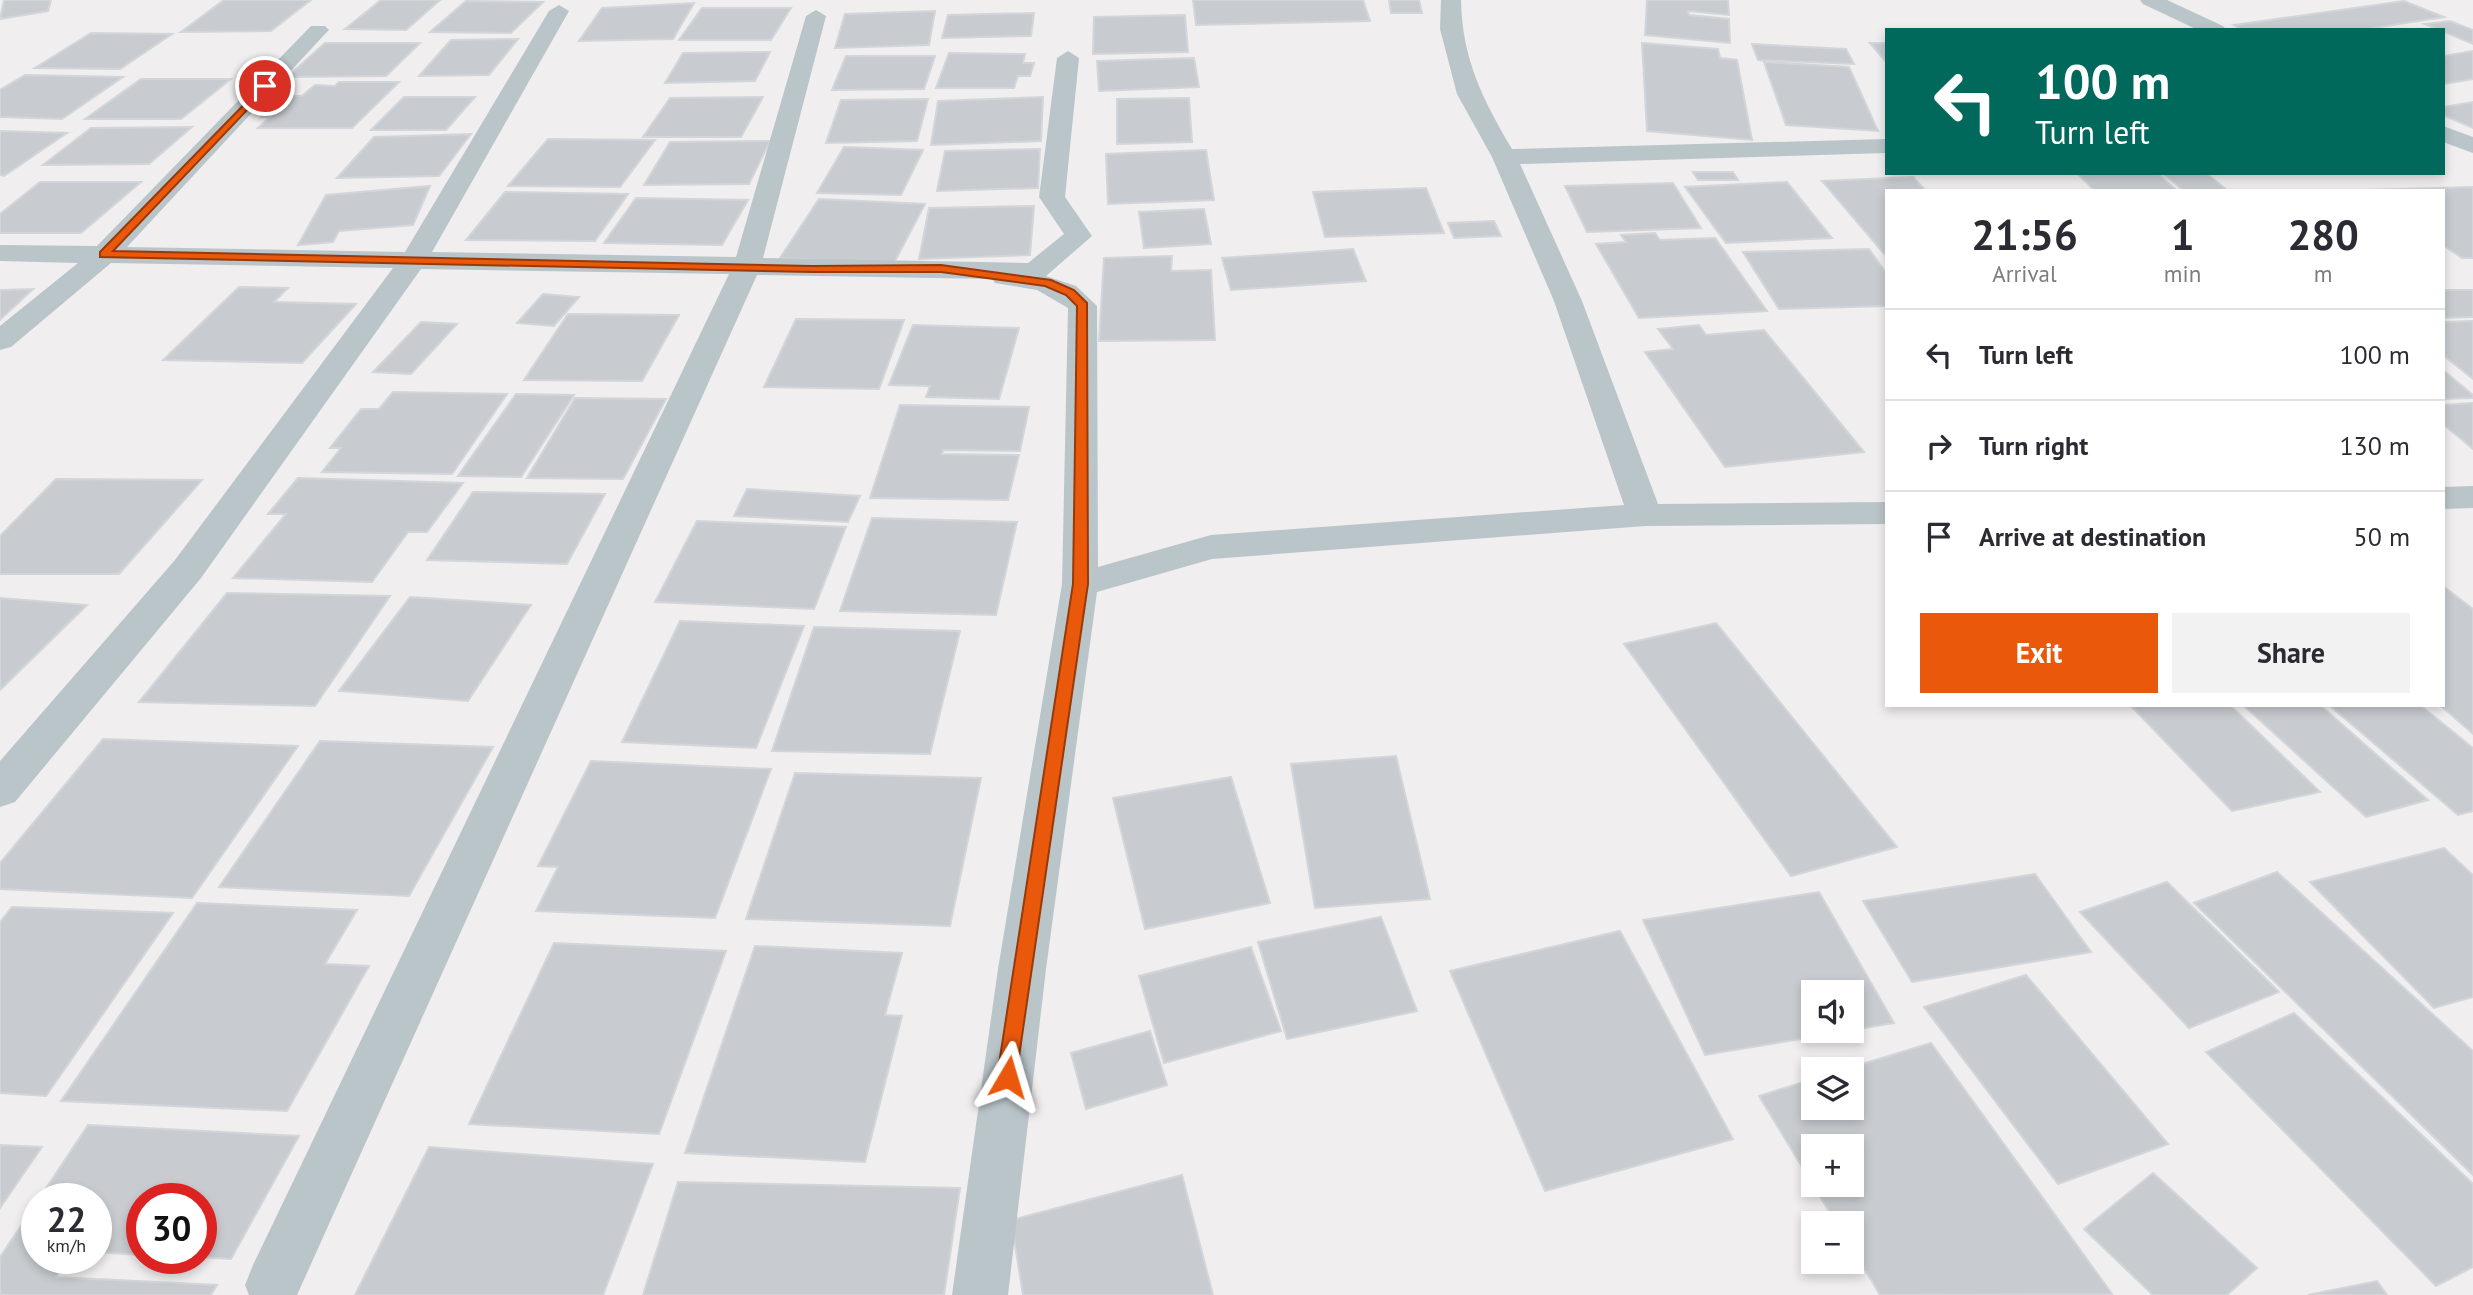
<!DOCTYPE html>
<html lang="en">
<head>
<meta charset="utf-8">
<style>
  :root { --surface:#fff; --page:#f2f2f3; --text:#2b2b33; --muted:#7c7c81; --line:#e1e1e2; --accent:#ea580c }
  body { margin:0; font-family:"PT Sans",sans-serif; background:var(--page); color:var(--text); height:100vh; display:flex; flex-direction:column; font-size:26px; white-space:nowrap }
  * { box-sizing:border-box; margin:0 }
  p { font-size:23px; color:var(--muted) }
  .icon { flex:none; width:38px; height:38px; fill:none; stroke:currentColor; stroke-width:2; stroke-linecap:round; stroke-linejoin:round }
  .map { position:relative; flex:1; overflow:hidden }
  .sheet { position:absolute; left:1885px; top:189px; width:560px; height:518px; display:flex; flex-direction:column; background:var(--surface); border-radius:0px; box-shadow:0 4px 10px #0003 }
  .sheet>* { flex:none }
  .top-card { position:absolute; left:1885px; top:28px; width:560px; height:147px; border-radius:0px; box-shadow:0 4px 10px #0003; background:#00695c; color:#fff; overflow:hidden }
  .tools { position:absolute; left:1801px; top:980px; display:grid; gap:14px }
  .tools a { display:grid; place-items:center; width:63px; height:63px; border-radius:0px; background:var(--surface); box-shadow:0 4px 10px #0003; font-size:35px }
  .speed { position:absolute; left:21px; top:1183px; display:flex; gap:14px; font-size:35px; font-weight:700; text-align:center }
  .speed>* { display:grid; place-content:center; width:91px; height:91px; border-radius:50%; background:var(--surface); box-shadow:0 4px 10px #0003; line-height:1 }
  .speed small { font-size:18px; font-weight:400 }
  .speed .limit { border:10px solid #d22; background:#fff; color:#111 }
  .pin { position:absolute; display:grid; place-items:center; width:60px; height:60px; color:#fff; margin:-30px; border:4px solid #fff; border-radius:50%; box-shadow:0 2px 7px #0007 }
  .me { position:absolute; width:77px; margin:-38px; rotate:7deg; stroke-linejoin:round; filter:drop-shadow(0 0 5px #0008) }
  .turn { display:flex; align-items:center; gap:24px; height:147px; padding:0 35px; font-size:32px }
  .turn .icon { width:91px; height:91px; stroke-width:2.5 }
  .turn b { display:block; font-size:49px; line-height:60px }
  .eta { display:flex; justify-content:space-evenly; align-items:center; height:119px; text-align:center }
  .eta b { font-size:42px; font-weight:800; line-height:49px }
  .action { display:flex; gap:14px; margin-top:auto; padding:14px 35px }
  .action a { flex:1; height:80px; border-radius:0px; background:var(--accent); color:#fff; font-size:28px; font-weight:800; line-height:80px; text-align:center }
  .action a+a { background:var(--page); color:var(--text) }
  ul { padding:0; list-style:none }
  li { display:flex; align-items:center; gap:21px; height:91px; padding:0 35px; border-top:2px solid var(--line) }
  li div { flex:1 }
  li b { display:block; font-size:26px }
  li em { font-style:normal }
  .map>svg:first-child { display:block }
  .building { fill:#c8ccd0; stroke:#d2d5d9; stroke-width:2 }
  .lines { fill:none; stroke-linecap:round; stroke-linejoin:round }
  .minor { fill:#bac5ca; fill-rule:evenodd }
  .route { fill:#ea580c; stroke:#983908; stroke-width:2 }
</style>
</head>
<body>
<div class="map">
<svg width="2473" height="1295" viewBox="0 0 2473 1295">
  <rect width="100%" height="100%" fill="#f0eeee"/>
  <g class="building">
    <polygon points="4,0 51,0 48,11 0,19"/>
    <polygon points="224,0 311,0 271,31 181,32"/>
    <polygon points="381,0 440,0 406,30 345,29"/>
    <polygon points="1193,0 1363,0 1370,21 1196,25"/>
    <polygon points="1389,0 1419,0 1422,13 1391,13"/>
    <polygon points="1647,0 1728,0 1729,15 1688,11 1689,15 1729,19 1730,43 1645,35"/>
    <polygon points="466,1 543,2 511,33 430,32"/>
    <polygon points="2404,1 2444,17 2360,30 2243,30 2234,25"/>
    <polygon points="694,3 673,39 579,41 602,8"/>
    <polygon points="702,8 791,8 771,40 679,40"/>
    <polygon points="935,11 929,45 835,48 845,14"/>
    <polygon points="1034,13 1031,36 942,38 948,15"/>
    <polygon points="1185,15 1188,52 1093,54 1094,17"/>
    <polygon points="2450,21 2473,30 2473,44 2425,24"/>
    <polygon points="91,33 172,34 120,69 35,68"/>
    <polygon points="518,39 489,75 419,76 451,40"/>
    <polygon points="325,43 420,43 386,76 287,77"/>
    <polygon points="1642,43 1718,49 1720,58 1737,60 1752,140 1647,131"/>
    <polygon points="1870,43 1886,43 1886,62"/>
    <polygon points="1752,44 1846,49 1854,64 1758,60"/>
    <polygon points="2473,51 2473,79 2443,84 2443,56"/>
    <polygon points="770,52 755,81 665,83 683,53"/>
    <polygon points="949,53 1025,54 1023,63 1034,63 1030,76 1018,76 1014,88 936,88"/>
    <polygon points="846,56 935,56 924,89 832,90"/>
    <polygon points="1194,58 1199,87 1099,91 1097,61"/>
    <polygon points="1764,62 1849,67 1878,131 1786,125"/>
    <polygon points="25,75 123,77 62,119 0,117 0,90"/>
    <polygon points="141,79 231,79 181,119 85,119"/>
    <polygon points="339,82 399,82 352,128 258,128 270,117 261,117 285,96 302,96 315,85 335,86"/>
    <polygon points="404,97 475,97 446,130 371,130"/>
    <polygon points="763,97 741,137 643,137 670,98"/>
    <polygon points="1043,97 1041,141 931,145 938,101"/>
    <polygon points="1189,98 1192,142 1117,144 1117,99"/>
    <polygon points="928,99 917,141 826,143 841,100"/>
    <polygon points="2473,102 2473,128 2443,115 2443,107"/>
    <polygon points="192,127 149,164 43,165 91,128"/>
    <polygon points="0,131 67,133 4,176 0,175"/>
    <polygon points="471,134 439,176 337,178 374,137"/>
    <polygon points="548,139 655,140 620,187 508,186"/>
    <polygon points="770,141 749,184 644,185 670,142"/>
    <polygon points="844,147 923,150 901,195 817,193"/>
    <polygon points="1040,149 1038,188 937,191 945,151"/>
    <polygon points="1206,150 1214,200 1108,204 1106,154"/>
    <polygon points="1693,172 1733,172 1738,180 1698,180"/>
    <polygon points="2077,173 2158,173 2176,190 2095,191"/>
    <polygon points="2162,173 2206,173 2228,191 2184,191"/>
    <polygon points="1913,177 1926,191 1886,191 1886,256 1822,181"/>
    <polygon points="40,182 141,182 81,233 0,233 0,214"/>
    <polygon points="1787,182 1832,238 1726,243 1685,187"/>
    <polygon points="1673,183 1701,228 1587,232 1565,186"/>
    <polygon points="430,186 413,225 339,231 333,242 298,245 326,195"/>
    <polygon points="2473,187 2473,258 2462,258 2443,245 2443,191 2367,190"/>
    <polygon points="1426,188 1444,233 1325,237 1313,192"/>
    <polygon points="505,192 628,194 595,241 466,240"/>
    <polygon points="636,198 748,200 722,245 604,243"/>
    <polygon points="819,199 925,204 894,263 780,258"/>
    <polygon points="1034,206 1030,255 919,259 929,208"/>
    <polygon points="1204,209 1211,244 1144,248 1139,212"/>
    <polygon points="1494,221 1501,236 1454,238 1448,223"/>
    <polygon points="1655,233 1660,240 1715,238 1767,311 1639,318 1596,244 1626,242 1621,235"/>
    <polygon points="1353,249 1366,281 1231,290 1222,258"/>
    <polygon points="1869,249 1886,273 1886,306 1779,309 1743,252"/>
    <polygon points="1172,256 1171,271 1211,270 1215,340 1099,341 1104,258"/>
    <polygon points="239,287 288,288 274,302 356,304 302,363 163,360"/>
    <polygon points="33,289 0,320 0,290"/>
    <polygon points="2443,290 2473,290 2473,317 2443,318"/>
    <polygon points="543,294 579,297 554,326 517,323"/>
    <polygon points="568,314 679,315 642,381 524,380"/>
    <polygon points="796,319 904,320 879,389 764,387"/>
    <polygon points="2473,321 2473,379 2443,355 2443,322"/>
    <polygon points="421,322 457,324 411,374 373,372"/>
    <polygon points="913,325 1019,328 999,399 926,397 930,386 889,385"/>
    <polygon points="1699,325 1706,335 1764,330 1864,452 1725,467 1645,352 1673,349 1658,329"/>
    <polygon points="2443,370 2473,395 2473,398 2443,399"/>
    <polygon points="393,392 507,394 452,474 322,472 341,448 330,448 361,409 379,409"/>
    <polygon points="516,394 574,395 521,477 458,476"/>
    <polygon points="575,398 666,399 623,479 527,478"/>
    <polygon points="2473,403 2473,449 2443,424 2443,405"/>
    <polygon points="900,405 1029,407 1020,451 943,450 942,454 1019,455 1008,500 870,498"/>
    <polygon points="298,478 463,483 427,532 408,532 372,582 233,578 286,514 268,514"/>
    <polygon points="56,479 202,480 119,574 0,574 0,536"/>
    <polygon points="747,489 860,496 848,522 734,516"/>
    <polygon points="473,492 605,494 567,564 427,560"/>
    <polygon points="872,518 1017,522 996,615 840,611"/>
    <polygon points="697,521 846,527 814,609 655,602"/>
    <polygon points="2443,586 2473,609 2473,734 2440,705 2443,705"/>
    <polygon points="227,593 390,596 315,706 139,702"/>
    <polygon points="410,597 531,605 468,701 339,691"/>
    <polygon points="0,598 87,605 0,690"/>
    <polygon points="680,621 804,626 756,748 622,742"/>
    <polygon points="1716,623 1897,847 1791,876 1624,644"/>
    <polygon points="814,627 960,631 930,754 772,751"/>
    <polygon points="2130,705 2230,705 2320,792 2232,811"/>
    <polygon points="2243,705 2320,705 2428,800 2366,817"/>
    <polygon points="2329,705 2420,705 2473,748 2473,811 2458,815"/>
    <polygon points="103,739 298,746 192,898 0,889 0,863"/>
    <polygon points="320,741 493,747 409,896 219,887"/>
    <polygon points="1396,756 1430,899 1315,908 1291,764"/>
    <polygon points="591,761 771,769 715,918 536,911 558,867 538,866"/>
    <polygon points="795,773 981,778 950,926 746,919"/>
    <polygon points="1231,777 1270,903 1145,929 1113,798"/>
    <polygon points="2444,848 2473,875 2473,997 2434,1008 2310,882"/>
    <polygon points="2277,872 2473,1051 2473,1175 2194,903"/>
    <polygon points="2035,874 2091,952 1912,982 1863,901"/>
    <polygon points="2167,882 2279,992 2189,1028 2080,912"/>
    <polygon points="1819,892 1894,1023 1852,1030 1852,992 1813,992 1813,1031 1849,1031 1705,1055 1643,920"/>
    <polygon points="197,903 357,910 325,964 369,966 287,1111 61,1101"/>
    <polygon points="12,907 173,913 46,1096 0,1093 0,922"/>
    <polygon points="1381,917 1417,1011 1287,1039 1258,942"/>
    <polygon points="1620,931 1733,1139 1545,1191 1450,971"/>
    <polygon points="554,943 726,951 659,1134 469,1124"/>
    <polygon points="755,946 902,953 885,1015 902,1016 865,1162 685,1153"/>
    <polygon points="1251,947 1281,1031 1164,1063 1139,976"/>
    <polygon points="2026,975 2168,1144 2058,1184 1924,1007"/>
    <polygon points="2294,1013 2473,1184 2473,1267 2436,1286 2206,1052"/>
    <polygon points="1150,1031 1167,1085 1086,1109 1071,1053"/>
    <polygon points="1931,1043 2112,1294 1880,1295 1852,1248 1852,1223 1836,1223 1813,1185 1852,1185 1852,1146 1813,1146 1813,1185 1759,1096 1813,1079 1813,1108 1852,1108 1852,1069 1846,1069"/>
    <polygon points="88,1125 299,1136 231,1259 201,1257 201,1199 142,1199 142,1255 96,1252 96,1199 39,1199"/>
    <polygon points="0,1145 42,1147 0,1208"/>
    <polygon points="429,1147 653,1164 603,1295 355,1295"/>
    <polygon points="2153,1173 2257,1268 2227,1295 2153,1295 2084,1229"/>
    <polygon points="1182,1175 1213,1295 1023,1295 1011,1220"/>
    <polygon points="678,1182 960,1188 944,1295 643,1295"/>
    <polygon points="37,1202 37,1258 68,1258 56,1277 217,1285 211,1295 0,1295 0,1257"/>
    <polygon points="2377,1281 2387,1295 2308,1295"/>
  </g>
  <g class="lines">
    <g class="minor">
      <path d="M1441 0H1461C1462 59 1483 100 1512 149L1886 139V153L1520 164 1582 301 1658 504 1886 502V524L1645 526 1212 559 1097 592 1046 969 1008 1295H952L998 969 1062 584 1068 308 1037 290 995 283 992 279 757 275 297 1295H249L245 1285 253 1265 729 274 421 269 201 578 15 802 0 807V761L175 560 393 268 111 263 11 347 0 350V326L78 263 0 261V245L97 246 311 26H325L329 30 325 34 127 247 405 252 549 11 559 5 569 11 432 252 736 257 806 16 816 10 826 16 763 258 1028 263 1064 234 1039 197 1057 58 1068 51 1079 58 1065 197 1092 236 1046 276 1076 286 1097 306 1098 567 1211 535 1624 505 1554 301 1492 157 1457 94 1440 29Z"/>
      <polygon points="2140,0 2167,0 2223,26 2226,30 2198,30 2143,4"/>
      <polygon points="2443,126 2473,137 2473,153 2443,142"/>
      <polygon points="2473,486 2473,508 2443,509 2443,487"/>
    </g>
  </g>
  <polygon class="route" points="265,83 268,88 113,251 812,266 941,265 1051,280 1074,290 1087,303 1088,584 1015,1084 1008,1087 1000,1084 997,1077 1073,584 1077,306 1066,295 1045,286 941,272 812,272 100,257 100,252"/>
</svg>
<div class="tools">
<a><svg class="icon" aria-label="sound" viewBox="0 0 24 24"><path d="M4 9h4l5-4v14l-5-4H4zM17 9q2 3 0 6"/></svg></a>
<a><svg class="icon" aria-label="layers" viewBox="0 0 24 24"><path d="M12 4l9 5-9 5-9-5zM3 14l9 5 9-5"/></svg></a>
<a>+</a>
<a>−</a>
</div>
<div class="speed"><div>22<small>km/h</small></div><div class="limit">30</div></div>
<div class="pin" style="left:265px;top:86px;background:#d93025"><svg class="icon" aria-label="arrive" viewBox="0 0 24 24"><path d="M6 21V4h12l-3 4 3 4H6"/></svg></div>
<svg class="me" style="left:1008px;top:1077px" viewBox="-20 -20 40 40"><path d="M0-17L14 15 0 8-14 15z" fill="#ea580c" stroke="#fff" stroke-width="4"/></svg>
<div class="top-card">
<div class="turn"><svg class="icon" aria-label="left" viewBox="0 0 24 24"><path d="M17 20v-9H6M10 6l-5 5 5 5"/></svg><div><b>100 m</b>Turn left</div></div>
</div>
<section class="sheet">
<div class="eta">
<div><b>21:56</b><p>Arrival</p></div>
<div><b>1</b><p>min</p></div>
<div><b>280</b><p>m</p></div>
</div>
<ul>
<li><svg class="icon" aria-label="left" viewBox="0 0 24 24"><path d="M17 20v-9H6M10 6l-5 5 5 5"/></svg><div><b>Turn left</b></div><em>100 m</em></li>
<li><svg class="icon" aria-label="right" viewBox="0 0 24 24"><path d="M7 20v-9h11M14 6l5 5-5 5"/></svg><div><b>Turn right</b></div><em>130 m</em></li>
<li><svg class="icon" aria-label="arrive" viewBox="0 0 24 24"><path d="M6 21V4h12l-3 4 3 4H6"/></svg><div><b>Arrive at destination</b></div><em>50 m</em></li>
</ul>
<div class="action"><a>Exit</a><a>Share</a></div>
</section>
</div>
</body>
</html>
